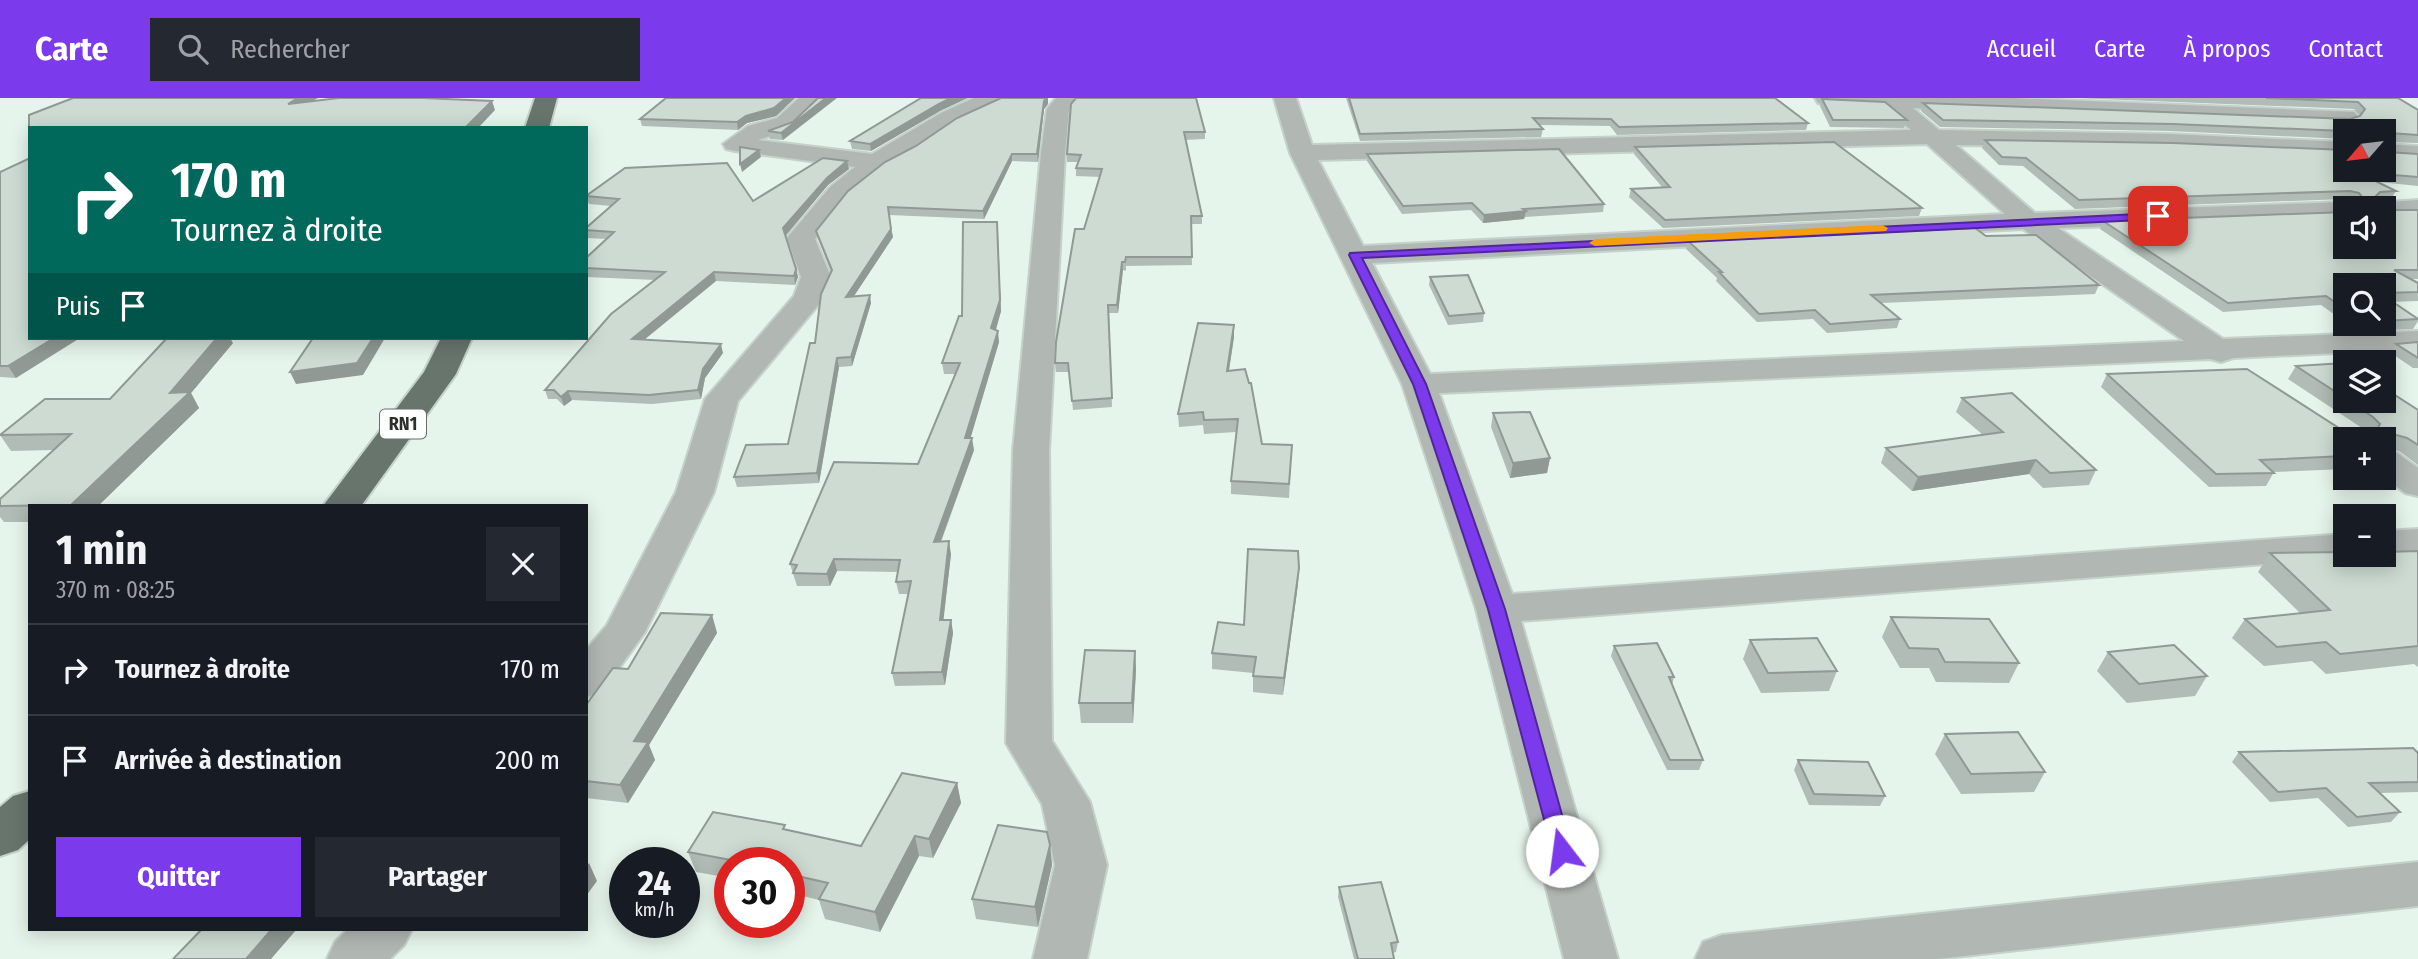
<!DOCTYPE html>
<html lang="fr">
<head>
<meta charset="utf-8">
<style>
  :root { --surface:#171b24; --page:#242831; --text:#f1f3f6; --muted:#9ea1a6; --line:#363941; --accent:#7c3aed }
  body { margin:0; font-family:"Fira Sans Condensed",sans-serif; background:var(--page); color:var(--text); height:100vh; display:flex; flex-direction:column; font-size:26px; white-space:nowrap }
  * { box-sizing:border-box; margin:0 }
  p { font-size:23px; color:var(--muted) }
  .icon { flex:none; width:38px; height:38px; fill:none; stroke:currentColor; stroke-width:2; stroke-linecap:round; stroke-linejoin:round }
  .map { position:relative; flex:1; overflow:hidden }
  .side { position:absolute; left:28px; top:406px; width:560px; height:427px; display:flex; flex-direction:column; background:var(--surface); border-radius:0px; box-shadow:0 4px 18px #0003 }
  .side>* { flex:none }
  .banner { position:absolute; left:28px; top:28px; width:560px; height:214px; border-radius:0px; box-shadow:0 4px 18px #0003; background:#00695c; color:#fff; overflow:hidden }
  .needle { width:46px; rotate:242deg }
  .buttons { position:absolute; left:2333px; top:21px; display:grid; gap:14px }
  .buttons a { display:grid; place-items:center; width:63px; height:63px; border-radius:0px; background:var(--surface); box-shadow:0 4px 18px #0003; font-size:35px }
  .speed { position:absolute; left:609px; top:749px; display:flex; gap:14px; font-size:35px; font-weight:700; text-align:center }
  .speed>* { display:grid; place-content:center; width:91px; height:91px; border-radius:50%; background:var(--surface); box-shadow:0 4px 18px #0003; line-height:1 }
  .speed small { font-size:18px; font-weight:400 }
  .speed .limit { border:10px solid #d22; background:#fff; color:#111 }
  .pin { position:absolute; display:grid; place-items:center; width:60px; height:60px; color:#fff; margin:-30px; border-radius:14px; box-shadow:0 4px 10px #0006 }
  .me { position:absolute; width:77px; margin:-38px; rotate:345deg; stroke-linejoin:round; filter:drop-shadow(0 0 5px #0008) }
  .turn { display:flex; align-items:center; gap:24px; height:147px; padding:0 28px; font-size:32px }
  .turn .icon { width:91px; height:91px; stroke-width:2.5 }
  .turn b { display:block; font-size:49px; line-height:60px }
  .then { display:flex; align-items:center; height:66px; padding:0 28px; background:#0003; gap:14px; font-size:26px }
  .round { display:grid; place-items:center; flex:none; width:74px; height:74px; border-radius:0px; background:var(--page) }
  .overview { display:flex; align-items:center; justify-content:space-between; height:119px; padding:0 28px }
  h1 { font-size:42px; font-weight:700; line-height:52px }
  .primary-button { display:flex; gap:14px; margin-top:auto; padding:14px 28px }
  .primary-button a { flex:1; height:80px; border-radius:0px; background:var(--accent); color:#fff; font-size:28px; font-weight:700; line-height:80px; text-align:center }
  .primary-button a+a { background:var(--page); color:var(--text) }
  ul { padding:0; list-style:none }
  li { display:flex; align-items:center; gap:21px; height:91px; padding:0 28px; border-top:2px solid var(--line) }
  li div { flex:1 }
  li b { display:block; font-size:26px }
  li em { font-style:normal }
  header { display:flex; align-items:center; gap:42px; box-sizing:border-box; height:98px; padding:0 35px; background:var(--accent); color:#fff }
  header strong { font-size:33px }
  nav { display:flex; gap:38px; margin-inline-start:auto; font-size:24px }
  .search { width:490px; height:63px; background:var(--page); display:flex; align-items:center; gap:18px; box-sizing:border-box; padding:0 24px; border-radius:0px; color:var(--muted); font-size:26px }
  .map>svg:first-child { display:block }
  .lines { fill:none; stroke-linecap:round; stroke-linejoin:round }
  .street-casing { stroke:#c4d2c9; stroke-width:4 }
  .highway-casing { stroke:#c4d2c9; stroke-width:4 }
  .street { fill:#b1b7b3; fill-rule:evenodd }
  .highway { fill:#68756d; fill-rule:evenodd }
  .wall { fill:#b0bcb5 }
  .shaded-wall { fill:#909993 }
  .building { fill:#cddbd2; stroke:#909993; stroke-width:2 }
  .route { fill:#7c3aed; stroke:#51269a; stroke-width:2 }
  .slow { fill:#f59e0b }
  .labels { text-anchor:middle; stroke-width:5; stroke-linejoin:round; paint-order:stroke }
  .shield { fill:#fcfffd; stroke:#6a6e6b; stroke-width:2 }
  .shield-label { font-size:18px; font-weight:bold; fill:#2b302d }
</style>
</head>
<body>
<header>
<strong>Carte</strong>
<div class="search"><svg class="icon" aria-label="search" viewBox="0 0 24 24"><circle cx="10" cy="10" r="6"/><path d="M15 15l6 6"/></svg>Rechercher</div>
<nav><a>Accueil</a><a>Carte</a><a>À propos</a><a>Contact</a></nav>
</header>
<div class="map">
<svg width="2418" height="861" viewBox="0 0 2418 861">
  <rect width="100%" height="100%" fill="#e6f5eb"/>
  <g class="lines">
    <defs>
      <g id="street">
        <polygon points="799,0 823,0 793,30 758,42 872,56 941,15 974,0 1003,0 1000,5 957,25 916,53 885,69 848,99 815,141 831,179 819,206 738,303 714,394 645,534 602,594 586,599 586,552 607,527 676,394 705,301 794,198 801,179 787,140 830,89 855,69 735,53 726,51 723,46 748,28 777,20"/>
        <polygon points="1056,0 1079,0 1069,12 1065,55 1049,353 1052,643 1090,704 1107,767 1087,861 1033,861 1055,767 1042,706 1006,645 1013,353 1041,55 1047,11"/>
        <path d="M1274 0H1296L1312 47 1911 32 1884 9 1826 7 1818 5 1815 0H2011L2354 14 2358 19 2354 24 2346 26 1913 10 1939 32 2169 36 2345 44V58L2169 50 1956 47 2035 115 2345 104 2354 106 2357 110H2345V120L2058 130 2223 241 2418 233V251L2233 260 2221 264 2210 261 1439 295 1512 496 2345 436V457H2359L2345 460 1521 523 1618 861H1564L1476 511 1402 286 1290 55ZM1927 46 2005 116 1363 148 1318 62ZM2023 131 2184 243 1430 276 1372 165Z"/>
        <polygon points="2384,46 2418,48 2418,62 2384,60"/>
        <polygon points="2418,102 2418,118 2384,119 2384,110 2371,110 2375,105"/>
        <polygon points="2384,352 2397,355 2418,370 2418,398 2405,395 2384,379"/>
        <polygon points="2418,431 2418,455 2384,457 2382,457 2384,433"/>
        <polygon points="2418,764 2418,808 1937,861 1695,861 1703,844 1722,837"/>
        <polygon points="348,831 412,831 404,847 390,861 327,861 335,844"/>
      </g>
      <g id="highway">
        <polygon points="535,0 557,0 549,30 525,30"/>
        <polygon points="441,240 472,240 456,276 361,408 323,408 424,274"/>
        <polygon points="30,693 30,741 18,752 0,758 0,709 13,698"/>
      </g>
    </defs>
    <use href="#street" class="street-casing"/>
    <use href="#highway" class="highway-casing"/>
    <use href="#street" class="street"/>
    <use href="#highway" class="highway"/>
  </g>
  <g class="wall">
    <polygon points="666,0 795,0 776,18 747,25 738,32 642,28 640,21"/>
    <polygon points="1076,0 1205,34 1205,41 1185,42 1202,118 1202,126 1191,126 1192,167 1126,168 1126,173 1123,172 1118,215 1109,215 1112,309 1073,312 1069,274 1056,274 1055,265 1084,131 1100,79 1076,78 1076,70 1078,64 1067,64 1067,56"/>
    <polygon points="1346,0 1775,0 1808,25 1806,32 1617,37 1610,28 1539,27 1543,31 1541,39 1360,43"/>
    <polygon points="2075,0 2398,0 2418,12 2418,45 2386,44 2387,54 2418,56 2418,88 2379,84 2396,93 2391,101 2375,102 2387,112 2418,112 2418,181 2410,181 2418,185 2418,203 2392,204 2418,221 2418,223 2413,231 2358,233 2348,226 2384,226 2384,187 2345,187 2345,224 2321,207 2223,214 2100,131 2103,123 2345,114 2384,110 2349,110 2352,104 2355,104 2345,101 2075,111 2023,68 1999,67 1982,50 1985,42 2345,72 2384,33 2345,33 2345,41 2169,33 1940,29 1921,13 1923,5 2350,21 2360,18 2354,11"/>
    <polygon points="1822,1 1907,22 1904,30 1830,29 1820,8"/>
    <polygon points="1048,6 1044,11 1038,64 1012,63 984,121 889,117 893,139 854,198 871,205 852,268 839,269 819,385 737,389 734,379 788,346 815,245 831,174 818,141 816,133"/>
    <polygon points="940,13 871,53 852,51 850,43"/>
    <polygon points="793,24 783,42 770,41 768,33"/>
    <polygon points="1635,49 1922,110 1919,118 1663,130 1629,99 1631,91 1662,89 1634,56"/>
    <polygon points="1367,56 1604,106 1603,114 1525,119 1524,121 1483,125 1471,112 1402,116 1367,63"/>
    <polygon points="849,71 828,87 786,138 798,179 795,187 716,183 644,242 723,255 705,280 701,301 652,306 572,302 564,308 557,301 548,301 545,292 655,182 586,179 586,160 606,141 587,140 586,130 611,108 589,106 586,98 753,103"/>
    <polygon points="0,74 16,280 0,279"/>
    <polygon points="998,134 1001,213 996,232 999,244 970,340 974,352 941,444 951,456 943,522 951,522 953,535 945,587 895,588 892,575 909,496 899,496 896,484 898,474 837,473 830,488 797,488 790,466 918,366 955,276 944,276 942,265"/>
    <polygon points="1986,138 2099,187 2095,196 1881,205 1900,221 1897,230 1827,235 1813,221 1757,224 1716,183 1717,180 1686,151 1688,143"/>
    <polygon points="1430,179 1484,215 1483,224 1448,227 1429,187"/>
    <polygon points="1234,227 1234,239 1229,272 1262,346 1292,347 1289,400 1231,396 1231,383 1236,334 1204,336 1203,327 1179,329 1178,316"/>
    <polygon points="2418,244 2418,270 2413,270 2391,255 2396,246"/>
    <polygon points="233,245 191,295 199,310 98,408 30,408 30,424 4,424 0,419 0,401 53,352 11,353 0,337 110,301"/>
    <polygon points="2345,266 2345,303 2384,303 2418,312 2418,367 2399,353 2390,351 2390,356 2384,366 2384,341 2345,341 2345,371 2274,374 2266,388 2209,389 2101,289 2107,276 2351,338 2356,330 2362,330 2288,281 2296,268"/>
    <polygon points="1962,300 2096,372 2089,387 2043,390 2029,376 1912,393 1881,365 1886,350 1983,337 1956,314"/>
    <polygon points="1493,315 1550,360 1547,375 1510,380 1491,329"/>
    <polygon points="2418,453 2418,569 2414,566 2326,576 2312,563 2264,568 2232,540 2245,521 2300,515 2258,474 2270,455"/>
    <polygon points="1298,486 1283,597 1253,594 1253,575 1212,571 1212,555 1244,527"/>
    <polygon points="712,517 717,535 649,647 655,662 628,705 586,700 586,607 628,571"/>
    <polygon points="1891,519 2019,565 2009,585 1936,584 1929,570 1900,570 1882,539"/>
    <polygon points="1750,542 1837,573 1829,593 1761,595 1743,561"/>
    <polygon points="1614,548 1674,579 1672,587 1703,662 1699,672 1667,672 1611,558"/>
    <polygon points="1135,553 1136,572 1133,625 1081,625 1079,605"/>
    <polygon points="2108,554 2207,578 2195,598 2127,605 2097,573"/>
    <polygon points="1945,636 2045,674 2034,694 1961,696 1935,656"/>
    <polygon points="2239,654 2418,655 2418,694 2380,695 2400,714 2391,724 2348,729 2318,700 2270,704 2232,664"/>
    <polygon points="1798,662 1885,698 1880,708 1809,707 1794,672"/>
    <polygon points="957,685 961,705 933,760 919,758 880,834 825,821 819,802 799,797 798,793 789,791 789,765 730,765 730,780 696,774 688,754 786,732 861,748"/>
    <polygon points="1050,747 1052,767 1038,829 976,821 972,801"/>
    <polygon points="1339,789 1398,844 1396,854 1393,855 1394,861 1354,861 1338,799"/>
  </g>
  <g class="shaded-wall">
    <polygon points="298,0 318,0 292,15 288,6"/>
    <polygon points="786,0 795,0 776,18 747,25 738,32 737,24 746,18"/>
    <polygon points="826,0 837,0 783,42 781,35"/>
    <polygon points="951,0 968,0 940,13 871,53 870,46 939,6"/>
    <polygon points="1046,0 1048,0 1048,6 1044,11 1038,64 1037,56 1044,3"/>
    <polygon points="492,3 495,12 478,30 465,30"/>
    <polygon points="759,52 761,59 742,74 740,66"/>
    <polygon points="1012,56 1012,63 984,121 983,113"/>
    <polygon points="847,63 849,71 828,87 785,138 783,130 827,80"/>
    <polygon points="1526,113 1524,121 1483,125 1484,117"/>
    <polygon points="997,124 1001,213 993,241 991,230"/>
    <polygon points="891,131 893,139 848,207 846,199"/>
    <polygon points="1122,164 1123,172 1118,215 1117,207"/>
    <polygon points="796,171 798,179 795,187 794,178"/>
    <polygon points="714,174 716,183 634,250 632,241"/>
    <polygon points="870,197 871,205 852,268 851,259"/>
    <polygon points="1234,227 1234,239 1227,285 1227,273"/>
    <polygon points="998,233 999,244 967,352 965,340"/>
    <polygon points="54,240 80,240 16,280 8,268"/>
    <polygon points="217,240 230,240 233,245 191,295 199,310 98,408 71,408"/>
    <polygon points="373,240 385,240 363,277 296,286 290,274"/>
    <polygon points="721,246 723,255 705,280 701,301 698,292 703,271"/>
    <polygon points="837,260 839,269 819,385 817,375"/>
    <polygon points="568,293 572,302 564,308 561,299"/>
    <polygon points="972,340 974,352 936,456 934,444"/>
    <polygon points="1550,360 1547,375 1510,380 1513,365"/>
    <polygon points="2036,362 2029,376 1912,393 1918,379"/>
    <polygon points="949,443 951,456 942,535 940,522"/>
    <polygon points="834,461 837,473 830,488 827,476"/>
    <polygon points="1299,470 1298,486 1283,597 1284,580"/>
    <polygon points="712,517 717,535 649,647 655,662 628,705 620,687 634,643"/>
    <polygon points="951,522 953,535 945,587 942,574"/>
    <polygon points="1135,553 1136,572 1133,625 1132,605"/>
    <polygon points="957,685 961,705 933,760 929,741"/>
    <polygon points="915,738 919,758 880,834 875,814"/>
    <polygon points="1050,747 1052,767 1038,829 1035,809"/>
    <polygon points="589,765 597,783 586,798 586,769"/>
    <polygon points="272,831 297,831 271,861 246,861"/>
  </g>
  <g class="building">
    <polygon points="73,0 298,0 288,6 339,0 422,0 492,3 465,30 30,30 30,40 29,40 29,17"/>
    <polygon points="666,0 786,0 774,10 746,18 737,24 640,21"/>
    <polygon points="818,0 826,0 781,35 768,33 793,24"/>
    <polygon points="921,0 951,0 939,6 870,46 850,43"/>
    <polygon points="1001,0 1046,0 1044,3 1037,56 1012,56 983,113 888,109 891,131 846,199 870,197 851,259 837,260 817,375 734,379 746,347 788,346 810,245 815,245 821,196 832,172 816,133 848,93 885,64 916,48 957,20"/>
    <polygon points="1076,0 1196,0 1205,34 1184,34 1202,118 1191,118 1192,159 1126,159 1125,164 1122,164 1117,207 1108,207 1112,300 1072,303 1068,265 1055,265 1056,244 1075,131 1084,131 1102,71 1076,70 1081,57 1067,56 1071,6"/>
    <polygon points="1349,0 1775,0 1808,25 1619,29 1611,21 1533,20 1543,31 1360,36"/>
    <polygon points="2266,0 2398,0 2418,12 2418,37 2389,35 2386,38 2387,54 2418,56 2418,79 2357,74 2396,93 2380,94 2374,100 2376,104 2386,104 2387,112 2418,112 2418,172 2394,172 2418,185 2418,194 2384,195 2384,187 2345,187 2345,211 2326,198 2228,205 2103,123 2345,114 2345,149 2384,149 2384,110 2351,110 2352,104 2364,102 2359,95 2350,93 2079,102 2026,60 2002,59 1985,42 2173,45 2345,52 2345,72 2384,72 2384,33 2345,33 2173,26 1943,22 1923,5 2350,21 2360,18 2365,11 2358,4"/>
    <polygon points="1822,1 1885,4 1907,22 1833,22"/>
    <polygon points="1834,44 1922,110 1665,122 1631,91 1670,89 1635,49"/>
    <polygon points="740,49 759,52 740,66"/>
    <polygon points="1559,51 1604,106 1523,111 1526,113 1484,117 1472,105 1403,108 1367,56"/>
    <polygon points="30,60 30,240 54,240 8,268 0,268 0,74"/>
    <polygon points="823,60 847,63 827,80 783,130 796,171 794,178 714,174 632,241 721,246 703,271 698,292 649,297 568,293 561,299 554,292 545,292 611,216 665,174 586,170 586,160 614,134 586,132 586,130 619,101 586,98 625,70 727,65 753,103"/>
    <polygon points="963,124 997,124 1000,202 991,230 998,233 965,340 972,340 934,444 949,443 940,522 951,522 942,574 892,575 911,483 896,484 900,462 834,461 827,476 793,475 797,467 790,466 834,364 918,366 960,265 942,265 959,218 962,218"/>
    <polygon points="1975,130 1986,138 2036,137 2099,187 1871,197 1900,221 1830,226 1815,212 1759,216 1719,174 1722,174 1688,143"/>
    <polygon points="1468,177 1484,215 1449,218 1430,179"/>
    <polygon points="2384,198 2418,221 2384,223"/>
    <polygon points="1198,225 1234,227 1227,273 1245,271 1249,285 1251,285 1262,346 1292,347 1289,386 1231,383 1238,321 1204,322 1203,314 1178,316"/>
    <polygon points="167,240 217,240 170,295 190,294 71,407 0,408 0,401 71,336 0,337 45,301 110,301"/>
    <polygon points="313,240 373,240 357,265 290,274"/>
    <polygon points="2418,244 2418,260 2396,246"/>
    <polygon points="2344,265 2345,266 2345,300 2296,268"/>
    <polygon points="2247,271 2353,339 2356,337 2356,330 2378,330 2380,326 2373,319 2349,303 2384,303 2384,290 2418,312 2418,347 2407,340 2393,336 2390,339 2390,356 2384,356 2384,341 2345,341 2345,358 2260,362 2274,375 2216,376 2107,276"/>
    <polygon points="2012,295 2096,372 2050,375 2036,362 1918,379 1886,350 2003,334 1962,300"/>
    <polygon points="1530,314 1550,360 1513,365 1493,315"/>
    <polygon points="1248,451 1298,453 1299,470 1284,580 1253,578 1256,559 1212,555 1218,524 1244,527"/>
    <polygon points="2418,453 2418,548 2340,556 2326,544 2277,549 2245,521 2330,512 2270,455 2345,454 2345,457 2384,457 2384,454"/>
    <polygon points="661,515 712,517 634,643 648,644 620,687 586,683 586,607 613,570 628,571"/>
    <polygon points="1891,519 1989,521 2019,565 1945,564 1938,551 1909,550"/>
    <polygon points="1817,540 1837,573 1768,575 1750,542"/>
    <polygon points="1657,545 1674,579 1669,579 1703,662 1670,662 1614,548"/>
    <polygon points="2174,547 2207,578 2139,586 2108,554"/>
    <polygon points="1085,552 1135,553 1132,605 1079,605"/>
    <polygon points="2018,634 2045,674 1971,676 1945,636"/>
    <polygon points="2413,650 2418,655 2418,684 2369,685 2400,714 2357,719 2326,690 2278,694 2239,654"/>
    <polygon points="1798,662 1868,664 1885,698 1814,696"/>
    <polygon points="902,675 957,685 929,741 915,738 875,814 819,801 828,785 793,777 795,774 789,773 789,765 747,765 688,754 713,714 785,727 783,731 861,748"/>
    <polygon points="998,727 1047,734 1050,747 1035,809 972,801"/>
    <polygon points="1381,784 1398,844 1391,845 1394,861 1358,861 1339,789"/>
    <polygon points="202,831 272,831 246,861 173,861"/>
  </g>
  <polygon class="route" points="2158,115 2163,118 2162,121 1362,160 1426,286 1505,511 1572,753 1569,759 1562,762 1554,759 1488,511 1413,286 1349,157 1350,155"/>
  <polygon class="slow" points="1882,127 1888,130 1886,133 1595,148 1589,145 1595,141"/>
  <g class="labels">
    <rect class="shield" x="380" y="311.5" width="46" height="29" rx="5"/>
    <g class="shield-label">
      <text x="403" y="332">RN1</text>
    </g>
  </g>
</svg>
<div class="buttons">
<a><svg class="needle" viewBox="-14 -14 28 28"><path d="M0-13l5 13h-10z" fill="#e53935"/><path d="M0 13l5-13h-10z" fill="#9ea1a6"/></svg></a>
<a><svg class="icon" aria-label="sound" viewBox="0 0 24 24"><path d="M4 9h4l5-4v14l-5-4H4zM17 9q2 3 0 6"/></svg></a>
<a><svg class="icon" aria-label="search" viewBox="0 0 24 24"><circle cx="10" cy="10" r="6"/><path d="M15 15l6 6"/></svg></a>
<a><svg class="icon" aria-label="layers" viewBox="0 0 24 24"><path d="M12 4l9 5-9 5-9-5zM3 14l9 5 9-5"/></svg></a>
<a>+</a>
<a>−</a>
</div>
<div class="speed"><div>24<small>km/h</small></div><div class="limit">30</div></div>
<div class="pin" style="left:2158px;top:118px;background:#d93025"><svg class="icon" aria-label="arrive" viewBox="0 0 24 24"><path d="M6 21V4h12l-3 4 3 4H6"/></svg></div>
<svg class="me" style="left:1562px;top:753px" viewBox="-20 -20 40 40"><circle r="19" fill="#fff"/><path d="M0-13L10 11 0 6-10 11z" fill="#7c3aed"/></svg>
<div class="banner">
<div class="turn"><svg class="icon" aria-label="right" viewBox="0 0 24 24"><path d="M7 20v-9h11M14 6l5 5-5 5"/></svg><div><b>170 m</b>Tournez à droite</div></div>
<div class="then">Puis<svg class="icon" aria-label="arrive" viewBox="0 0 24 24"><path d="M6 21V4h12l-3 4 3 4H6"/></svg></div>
</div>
<section class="side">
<div class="overview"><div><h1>1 min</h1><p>370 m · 08:25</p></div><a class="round"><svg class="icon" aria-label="close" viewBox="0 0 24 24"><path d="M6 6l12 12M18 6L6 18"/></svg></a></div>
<ul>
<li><svg class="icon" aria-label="right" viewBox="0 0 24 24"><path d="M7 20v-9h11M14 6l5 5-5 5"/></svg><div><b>Tournez à droite</b></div><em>170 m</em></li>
<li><svg class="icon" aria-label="arrive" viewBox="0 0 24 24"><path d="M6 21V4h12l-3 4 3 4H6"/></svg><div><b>Arrivée à destination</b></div><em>200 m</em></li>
</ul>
<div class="primary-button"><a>Quitter</a><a>Partager</a></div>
</section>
</div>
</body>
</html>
